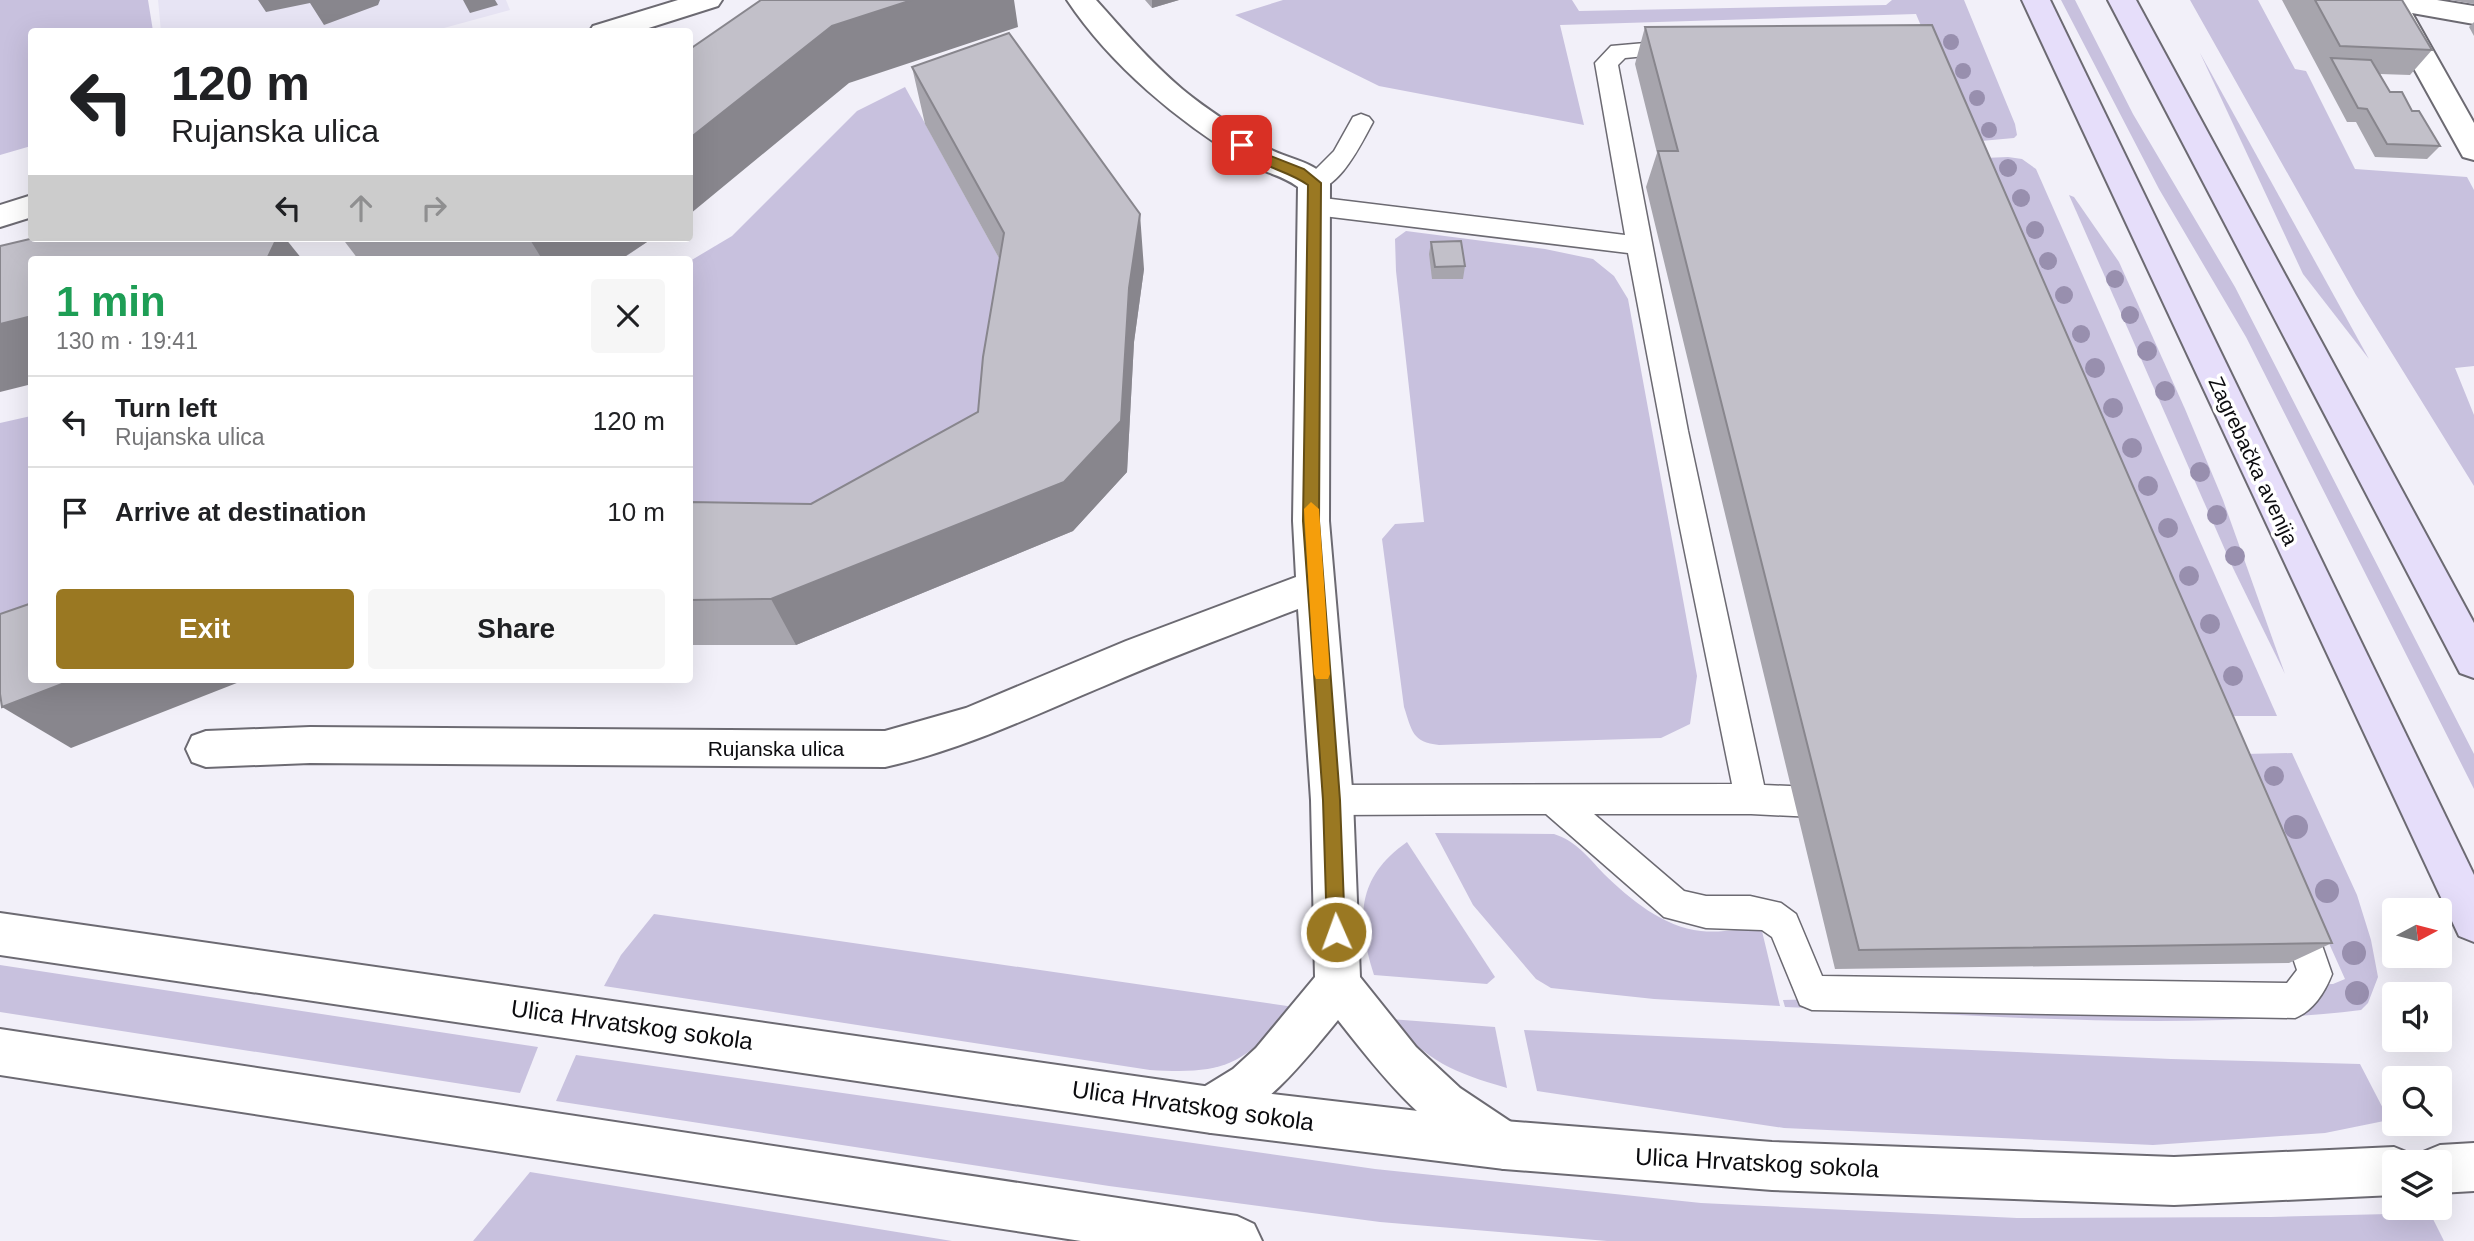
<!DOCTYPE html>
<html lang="en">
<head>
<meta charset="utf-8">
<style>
  :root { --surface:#fff; --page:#f6f6f6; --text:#202124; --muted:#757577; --line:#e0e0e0; --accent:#9a7822 }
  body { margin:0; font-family:Arial,sans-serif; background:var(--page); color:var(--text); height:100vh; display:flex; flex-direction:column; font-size:26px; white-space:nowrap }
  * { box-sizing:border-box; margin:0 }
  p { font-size:23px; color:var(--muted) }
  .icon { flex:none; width:38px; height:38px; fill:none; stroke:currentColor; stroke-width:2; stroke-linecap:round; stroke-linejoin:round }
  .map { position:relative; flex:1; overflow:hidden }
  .panel { position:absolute; left:28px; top:256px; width:665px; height:427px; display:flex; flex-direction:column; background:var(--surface); border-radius:7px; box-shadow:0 7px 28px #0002 }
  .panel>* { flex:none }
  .top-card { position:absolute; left:28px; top:28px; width:665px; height:214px; border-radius:7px; box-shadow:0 7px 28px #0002; background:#fff; color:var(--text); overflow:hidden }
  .needle { width:46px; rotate:83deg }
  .controls { position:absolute; left:2382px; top:898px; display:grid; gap:14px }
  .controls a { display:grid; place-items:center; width:70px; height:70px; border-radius:7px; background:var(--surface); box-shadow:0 7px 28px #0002; font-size:35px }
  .pin { position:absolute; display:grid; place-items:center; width:60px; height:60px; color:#fff; margin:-30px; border-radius:14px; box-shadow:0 4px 10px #0006 }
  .me { position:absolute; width:77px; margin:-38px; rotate:358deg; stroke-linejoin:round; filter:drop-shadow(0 0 5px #0008) }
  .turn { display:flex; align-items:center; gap:24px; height:147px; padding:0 28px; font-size:32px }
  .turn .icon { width:91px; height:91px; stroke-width:2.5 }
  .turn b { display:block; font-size:49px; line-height:60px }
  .lanes { display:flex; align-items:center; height:66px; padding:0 28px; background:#0003; justify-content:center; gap:35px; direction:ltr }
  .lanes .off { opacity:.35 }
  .round { display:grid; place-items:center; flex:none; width:74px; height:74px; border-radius:7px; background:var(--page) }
  .head { display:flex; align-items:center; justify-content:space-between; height:119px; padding:0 28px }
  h1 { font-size:42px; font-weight:800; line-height:52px; color:#1e9e55 }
  .cta { display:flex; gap:14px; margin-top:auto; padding:14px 28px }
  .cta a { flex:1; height:80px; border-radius:7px; background:var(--accent); color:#fff; font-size:28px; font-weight:800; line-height:80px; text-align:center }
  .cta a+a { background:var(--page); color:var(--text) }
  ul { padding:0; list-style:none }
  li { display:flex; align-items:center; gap:21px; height:91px; padding:0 28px; border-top:2px solid var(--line) }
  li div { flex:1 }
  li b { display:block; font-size:26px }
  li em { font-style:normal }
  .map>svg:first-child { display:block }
  .built { fill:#e7e4f4 }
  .green { fill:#c8c1de }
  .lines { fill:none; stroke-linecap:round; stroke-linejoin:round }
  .service-casing { stroke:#6c6a72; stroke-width:3 }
  .minor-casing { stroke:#6c6a72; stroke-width:4 }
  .tertiary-casing { stroke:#6c6a72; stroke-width:4 }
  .secondary-casing { stroke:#6c6a72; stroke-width:4 }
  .service { fill:#fff; fill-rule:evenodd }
  .minor { fill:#fff; fill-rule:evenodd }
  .tertiary { fill:#fff; fill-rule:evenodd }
  .secondary { fill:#e6defa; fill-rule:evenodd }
  .tree { fill:#988fae }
  .wall { fill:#a7a5ad }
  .shaded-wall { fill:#88868d }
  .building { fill:#c2c0c9; stroke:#88868d; stroke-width:2 }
  .route { fill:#9a7822; stroke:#644e16; stroke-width:2 }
  .slow { fill:#f59e0b }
  .labels { text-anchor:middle; stroke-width:7; stroke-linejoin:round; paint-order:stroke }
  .street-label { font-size:21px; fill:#0c0c0f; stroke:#fff }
  .near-street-label { font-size:24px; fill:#0c0c0f; stroke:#fff }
</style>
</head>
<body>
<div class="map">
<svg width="2474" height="1241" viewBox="0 0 2474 1241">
  <rect width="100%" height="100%" fill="#f2f0f9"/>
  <polygon class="built" points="158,0 506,0 510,10 433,31 161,32"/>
  <g class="green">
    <polygon points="0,0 148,0 153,31 32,32 31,146 0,155"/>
    <polygon points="1283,0 1572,0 1579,11 1886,5 1892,0 1964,0 2015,124 2017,135 2014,138 1970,142 1916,14 1560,25 1584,125 1379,86 1235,15"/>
    <polygon points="2061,0 2075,0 2133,114 2235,287 2474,754 2474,789 2246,337 2159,189"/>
    <polygon points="2190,0 2258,0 2295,69 2306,71 2355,169 2467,177 2474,190 2474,366 2455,368 2474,415 2474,486 2356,295"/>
    <polygon points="2200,53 2369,359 2303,274"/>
    <polygon points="905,87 1015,287 991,463 690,550 690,261 732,236 857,111"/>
    <polygon points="2008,157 2022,159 2036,169 2277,716 2226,716 1984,158"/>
    <polygon points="2069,195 2074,197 2119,262 2185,409 2223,500 2285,674 2233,568"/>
    <path d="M1406 231 1545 249 1593 259 1614 276 1628 299 1697 676 1690 724 1661 738 1439 745C1412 742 1412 731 1404 707L1382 539 1395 524 1424 522 1396 271 1395 239Z"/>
    <polygon points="31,416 31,649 0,634 0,423"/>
    <path d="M2292 753 2357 895 2371 940 2378 977 2368 1003 2361 1010C2171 1033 1976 1014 1785 1007L1783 1000 2333 984 2345 979 2244 754Z"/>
    <path d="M1435 833 1554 834C1576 841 1588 857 1604 874 1630 899 1663 927 1701 931 1720 933 1742 929 1761 927L1780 1006 1654 999 1551 988 1536 979 1473 905Z"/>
    <path d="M1407 842 1495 977 1487 984 1374 975C1356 919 1356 878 1407 842Z"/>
    <path d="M654 914 1294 1007C1244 1064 1227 1075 1150 1070L604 986 621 955Z"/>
    <polygon points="0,965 538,1047 520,1093 0,1012"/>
    <path d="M1390 1019 1495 1027 1507 1088C1452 1072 1429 1062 1390 1019Z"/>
    <polygon points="1524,1030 2171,1059 2360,1064 2389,1120 2325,1133 2153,1145 1784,1128 1537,1091"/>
    <polygon points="576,1055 1375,1169 1701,1203 2017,1218 2271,1217 2430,1213 2444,1241 1607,1241 1380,1222 1109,1186 556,1101"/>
    <polygon points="530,1172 952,1241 473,1241"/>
  </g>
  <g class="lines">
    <defs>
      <g id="service">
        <path d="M1679 40 1687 42 1690 47 1687 52 1625 58 1618 65 1688 431 1764 785 1835 788 1846 792 1851 803 1846 814 1835 818 1751 814H1594L1684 891 1706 896H1750L1781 903 1796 914 1822 976 2287 983 2297 970 2279 917 2284 905 2296 901 2308 905 2332 974C2325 992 2313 1011 2295 1018L1812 1010 1800 1005 1772 937 1762 930 1706 928 1664 917 1546 814 1332 815 1321 810 1316 800 1321 790 1332 785 1732 784 1679 523 1628 253 1315 215 1306 212 1303 206 1306 200 1315 197 1625 235 1595 63 1611 46Z"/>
        <path d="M1361 114 1369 117 1373 122C1361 144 1336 198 1306 189L1302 183 1334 151 1353 117Z"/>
      </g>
      <g id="minor">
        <polygon points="678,0 722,0 718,6 636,32 589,32 593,26"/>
        <path d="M1067 0H1096C1124 31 1150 62 1182 89 1207 110 1238 129 1266 147 1287 160 1316 160 1330 183L1329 521 1353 800 1360 977 1416 1047 1460 1088 1520 1128 1527 1145 1520 1162 1503 1169C1432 1139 1384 1079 1338 1020 1301 1065 1266 1110 1211 1133L1194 1127 1188 1110 1194 1093 1233 1069 1256 1048 1315 977 1311 800 1298 609C1233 634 1168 658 1104 686 1032 716 962 750 885 767L310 763 206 767 192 762 186 749 192 736 206 731 310 727 885 731 966 708 1126 641 1296 577 1293 521 1298 187C1282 175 1262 172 1245 162 1178 121 1111 66 1067 0Z"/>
        <polygon points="2376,0 2437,0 2474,6 2474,24 2412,13 2474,123 2474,160 2463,157"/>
        <polygon points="32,195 32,217 0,227 0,205"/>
      </g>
      <g id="tertiary">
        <polygon points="0,913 1211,1087 1504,1121 1772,1142 2174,1157 2394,1147 2411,1154 2414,1162 2394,1162 2394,1195 2174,1205 1772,1190 1504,1169 1211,1133 0,955"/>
        <polygon points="0,1029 1237,1216 1254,1224 1262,1241 1081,1241 0,1075"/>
        <polygon points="2474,1143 2474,1191 2440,1193 2440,1162 2419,1162 2423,1152 2440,1145"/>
      </g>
      <g id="secondary">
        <polygon points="2022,0 2050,0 2474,875 2474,942 2459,936"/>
        <polygon points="2108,0 2136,0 2474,623 2474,678 2460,673"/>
      </g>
    </defs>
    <use href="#service" class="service-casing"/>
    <use href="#minor" class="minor-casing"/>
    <use href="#tertiary" class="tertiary-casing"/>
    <use href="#secondary" class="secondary-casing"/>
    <use href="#service" class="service"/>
    <use href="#minor" class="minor"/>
    <use href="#tertiary" class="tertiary"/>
    <use href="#secondary" class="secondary"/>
  </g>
  <g class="tree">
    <circle cx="1951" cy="42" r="8"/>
    <circle cx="1963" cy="71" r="8"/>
    <circle cx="1977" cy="98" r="8"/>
    <circle cx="1989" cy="130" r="8"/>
    <circle cx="2008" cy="168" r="9"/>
    <circle cx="2021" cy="198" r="9"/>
    <circle cx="2035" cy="230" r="9"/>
    <circle cx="2048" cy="261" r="9"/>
    <circle cx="2115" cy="279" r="9"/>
    <circle cx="2064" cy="295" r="9"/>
    <circle cx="2130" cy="315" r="9"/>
    <circle cx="2081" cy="334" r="9"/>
    <circle cx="2147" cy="351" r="10"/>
    <circle cx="2095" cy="368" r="10"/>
    <circle cx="2165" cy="391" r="10"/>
    <circle cx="2113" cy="408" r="10"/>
    <circle cx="2132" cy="448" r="10"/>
    <circle cx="2200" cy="472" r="10"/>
    <circle cx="2148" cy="486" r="10"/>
    <circle cx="2217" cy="515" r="10"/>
    <circle cx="2168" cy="528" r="10"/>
    <circle cx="2235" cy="556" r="10"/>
    <circle cx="2189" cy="576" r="10"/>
    <circle cx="2210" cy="624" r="10"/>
    <circle cx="2233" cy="676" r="10"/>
    <circle cx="2274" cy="776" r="10"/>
    <circle cx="2296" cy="827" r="12"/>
    <circle cx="2327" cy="891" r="12"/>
    <circle cx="2354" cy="953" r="12"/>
    <circle cx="2357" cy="993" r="12"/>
  </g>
  <g class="wall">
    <polygon points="1145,0 1179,0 1152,8"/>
    <polygon points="2282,0 2402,0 2432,50 2410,75 2380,74 2390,92 2412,111 2440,146 2427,159 2375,157 2356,122 2347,122"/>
    <polygon points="2450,0 2474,0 2474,4"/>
    <polygon points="2474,22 2474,36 2469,27"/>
    <polygon points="1645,27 2332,943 2289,963 1835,969 1646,187 1657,153 1635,64"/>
    <polygon points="912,67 1144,269 1134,342 1127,472 1073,531 796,645 690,645 690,502 811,504 978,412 1000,260 925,124"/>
    <polygon points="342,238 653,238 622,259 358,259"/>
    <polygon points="1431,242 1465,266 1463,279 1432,279 1429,254"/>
  </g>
  <g class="shaded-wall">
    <polygon points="258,0 380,0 378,5 324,25 310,3 266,12"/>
    <polygon points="463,0 495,0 498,5 470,13"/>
    <polygon points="912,0 1014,0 1018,27 849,83 690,214 690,138 832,26"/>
    <polygon points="1152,0 1179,0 1152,8"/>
    <polygon points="1140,214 1144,269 1134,342 1127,472 1073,531 796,645 771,599 1129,288"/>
    <polygon points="277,238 285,238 302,259 267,259"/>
    <polygon points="529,238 653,238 621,259 542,259"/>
    <polygon points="32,316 32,384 0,392 0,324"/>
    <polygon points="75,679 247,679 71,748 2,707"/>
  </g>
  <g class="building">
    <polygon points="761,0 912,0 832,26 690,138 690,49"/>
    <polygon points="2315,0 2402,0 2432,50 2340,46"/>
    <polygon points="1932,25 2332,943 1859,950 1658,151 1678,151 1645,27"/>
    <polygon points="1009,33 1140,214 1129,288 1121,421 1064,482 771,599 690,600 690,502 811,504 978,412 983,357 1004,233 912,67"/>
    <polygon points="2331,58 2371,60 2390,92 2402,92 2412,111 2419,111 2440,146 2387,144 2367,109 2358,108"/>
    <polygon points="34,238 277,238 267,259 32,259 32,316 0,324 0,246"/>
    <polygon points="1461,241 1465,266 1435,267 1431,242"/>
    <polygon points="32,603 32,679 75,679 2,707 0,694 0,614"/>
  </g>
  <path class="route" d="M1242 141 1263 153 1304 169 1321 183 1319 521 1340 800 1345 932 1343 938 1336 941 1330 938 1327 932 1323 800 1303 521 1308 185C1286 169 1254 166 1236 145Z"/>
  <polygon class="slow" points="1311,502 1319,509 1330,674 1328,679 1316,679 1314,674 1304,509"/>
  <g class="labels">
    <g class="street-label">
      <text transform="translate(2253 461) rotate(65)" y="7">Zagrebačka avenija</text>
      <text x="776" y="756">Rujanska ulica</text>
    </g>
    <g class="near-street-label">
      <text transform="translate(632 1025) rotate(8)" y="8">Ulica Hrvatskog sokola</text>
      <text transform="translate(1193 1106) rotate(8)" y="8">Ulica Hrvatskog sokola</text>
      <text transform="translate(1757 1163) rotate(3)" y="8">Ulica Hrvatskog sokola</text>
    </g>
  </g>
</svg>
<div class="controls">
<a><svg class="needle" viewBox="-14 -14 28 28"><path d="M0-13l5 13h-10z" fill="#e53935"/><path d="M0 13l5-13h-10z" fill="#757577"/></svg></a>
<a><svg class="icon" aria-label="sound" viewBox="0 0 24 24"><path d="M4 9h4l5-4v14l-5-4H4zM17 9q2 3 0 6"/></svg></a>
<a><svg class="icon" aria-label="search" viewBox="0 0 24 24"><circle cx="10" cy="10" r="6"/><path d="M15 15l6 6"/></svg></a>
<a><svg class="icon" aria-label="layers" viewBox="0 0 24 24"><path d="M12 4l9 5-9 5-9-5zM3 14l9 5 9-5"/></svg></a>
</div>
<div class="pin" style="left:1242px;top:145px;background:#d93025"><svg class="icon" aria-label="arrive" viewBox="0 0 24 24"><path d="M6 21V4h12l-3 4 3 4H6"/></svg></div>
<svg class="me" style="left:1336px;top:932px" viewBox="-20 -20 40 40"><circle r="17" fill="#9a7822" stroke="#fff" stroke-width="3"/><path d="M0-11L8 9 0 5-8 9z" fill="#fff"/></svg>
<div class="top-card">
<div class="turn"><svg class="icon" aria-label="left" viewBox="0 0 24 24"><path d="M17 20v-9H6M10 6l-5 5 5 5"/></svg><div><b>120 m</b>Rujanska ulica</div></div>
<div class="lanes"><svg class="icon" aria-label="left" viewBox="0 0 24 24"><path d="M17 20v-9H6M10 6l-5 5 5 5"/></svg><svg class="icon off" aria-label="ahead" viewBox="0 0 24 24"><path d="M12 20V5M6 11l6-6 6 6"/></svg><svg class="icon off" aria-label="right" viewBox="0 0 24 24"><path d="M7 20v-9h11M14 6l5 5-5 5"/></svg></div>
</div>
<section class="panel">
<div class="head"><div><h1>1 min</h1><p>130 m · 19:41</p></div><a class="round"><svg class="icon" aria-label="close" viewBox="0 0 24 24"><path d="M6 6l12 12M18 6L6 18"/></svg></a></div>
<ul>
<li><svg class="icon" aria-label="left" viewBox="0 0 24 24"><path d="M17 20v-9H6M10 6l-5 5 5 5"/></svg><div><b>Turn left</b><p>Rujanska ulica</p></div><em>120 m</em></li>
<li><svg class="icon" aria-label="arrive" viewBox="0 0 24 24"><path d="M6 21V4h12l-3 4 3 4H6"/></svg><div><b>Arrive at destination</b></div><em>10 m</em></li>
</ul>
<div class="cta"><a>Exit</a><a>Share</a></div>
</section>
</div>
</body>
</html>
